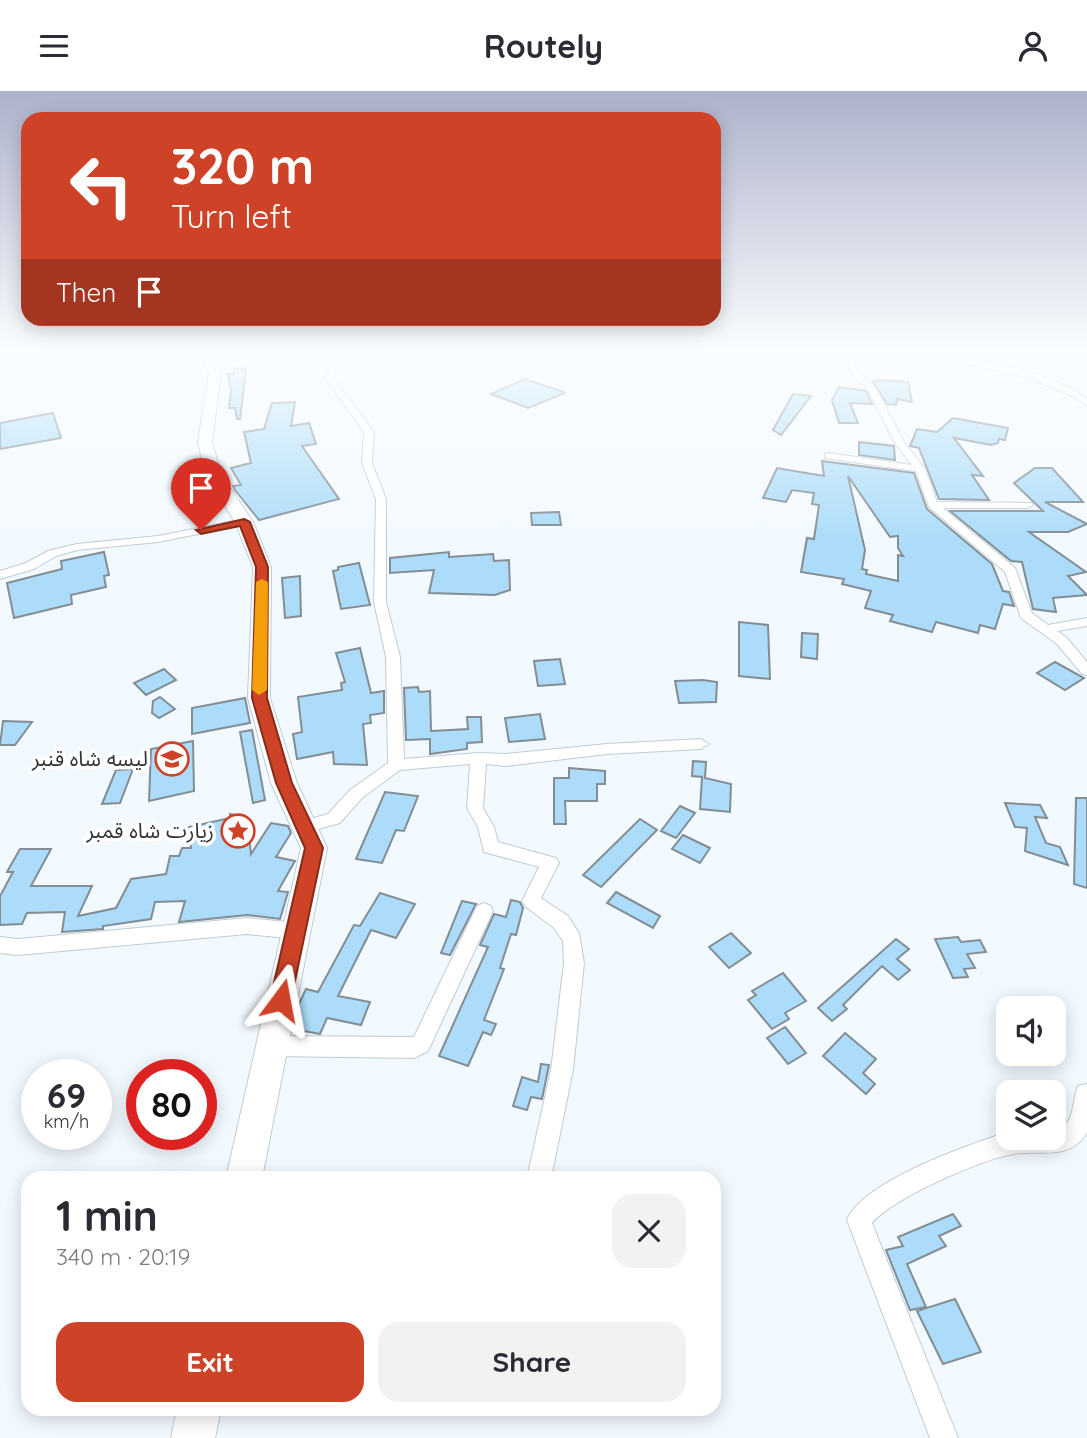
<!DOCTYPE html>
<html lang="en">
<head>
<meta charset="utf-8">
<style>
  :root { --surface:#fff; --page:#f2f2f3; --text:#2b2b33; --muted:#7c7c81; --accent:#ce4328 }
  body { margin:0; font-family:Quicksand,"Noto Sans Arabic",sans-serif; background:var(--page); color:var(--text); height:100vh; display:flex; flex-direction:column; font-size:26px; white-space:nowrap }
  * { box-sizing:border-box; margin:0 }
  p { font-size:23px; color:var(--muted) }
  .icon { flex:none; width:38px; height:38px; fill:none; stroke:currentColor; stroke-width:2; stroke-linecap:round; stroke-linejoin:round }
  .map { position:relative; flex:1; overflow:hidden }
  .panel { position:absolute; left:21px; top:1080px; width:700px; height:245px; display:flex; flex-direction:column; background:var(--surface); border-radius:21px; box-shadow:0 4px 18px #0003 }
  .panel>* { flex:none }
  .banner { position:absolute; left:21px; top:21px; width:700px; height:214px; border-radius:21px; box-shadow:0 4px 18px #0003; background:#ce4328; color:#fff; overflow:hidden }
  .buttons { position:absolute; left:996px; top:905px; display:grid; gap:14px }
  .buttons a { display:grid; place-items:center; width:70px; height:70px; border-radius:14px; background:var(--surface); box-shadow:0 4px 18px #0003; font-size:35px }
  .speed { position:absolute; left:21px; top:968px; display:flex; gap:14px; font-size:35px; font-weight:700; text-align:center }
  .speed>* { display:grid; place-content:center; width:91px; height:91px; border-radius:50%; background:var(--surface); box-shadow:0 4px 18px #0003; line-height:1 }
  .speed small { font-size:18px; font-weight:400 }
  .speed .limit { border:10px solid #d22; background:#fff; color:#111 }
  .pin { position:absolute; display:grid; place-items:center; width:60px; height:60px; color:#fff; margin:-72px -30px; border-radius:50% 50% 50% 0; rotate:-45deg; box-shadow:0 0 7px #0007 }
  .pin .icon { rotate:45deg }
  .me { position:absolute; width:77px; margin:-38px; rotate:13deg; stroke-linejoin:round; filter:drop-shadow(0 0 5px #0008) }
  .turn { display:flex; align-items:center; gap:24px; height:147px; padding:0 35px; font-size:32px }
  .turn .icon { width:91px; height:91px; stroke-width:2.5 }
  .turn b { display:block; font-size:49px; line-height:60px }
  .then { display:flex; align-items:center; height:66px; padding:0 35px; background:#0003; gap:14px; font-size:26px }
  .round { display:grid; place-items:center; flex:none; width:74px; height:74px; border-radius:21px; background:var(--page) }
  .overview { display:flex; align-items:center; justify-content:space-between; height:119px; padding:0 35px }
  h1 { font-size:42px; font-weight:800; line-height:52px }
  .action { display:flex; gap:14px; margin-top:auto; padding:14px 35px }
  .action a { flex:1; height:80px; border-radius:21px; background:var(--accent); color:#fff; font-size:28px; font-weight:800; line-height:80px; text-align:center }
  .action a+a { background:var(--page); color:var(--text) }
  header { display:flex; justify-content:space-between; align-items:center; height:91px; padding:0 35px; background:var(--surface); font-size:32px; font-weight:800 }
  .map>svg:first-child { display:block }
  .building { fill:#acdcf9; stroke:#828d94; stroke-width:2; fill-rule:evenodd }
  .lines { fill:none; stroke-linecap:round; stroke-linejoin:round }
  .minor-casing { stroke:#c0cbd2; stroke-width:2 }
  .trunk-casing { stroke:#c0cbd2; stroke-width:2 }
  .minor { fill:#fff; fill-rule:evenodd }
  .trunk { fill:#fff; fill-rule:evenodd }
  .route { fill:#ce4328; stroke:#862c1a; stroke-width:2 }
  .slow { fill:#f59e0b }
  .labels { text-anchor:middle; stroke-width:7; stroke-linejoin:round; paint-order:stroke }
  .poi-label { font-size:21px; fill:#303437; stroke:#fff; text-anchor:end }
</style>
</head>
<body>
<header><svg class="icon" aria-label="menu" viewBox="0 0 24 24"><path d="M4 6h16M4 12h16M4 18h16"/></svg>Routely<svg class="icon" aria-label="person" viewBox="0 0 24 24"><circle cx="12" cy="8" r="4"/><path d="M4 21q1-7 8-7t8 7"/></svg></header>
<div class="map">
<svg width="1087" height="1347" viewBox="0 0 1087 1347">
  <rect width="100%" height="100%" fill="#f3faff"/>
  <g class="building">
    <polygon points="234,277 246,278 240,328 237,328 235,317 229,317 231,299 228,283 234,283"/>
    <polygon points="525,288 564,301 565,302 528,317 491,303"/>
    <polygon points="877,289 908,291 912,311 897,308 896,314 887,313 873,291"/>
    <polygon points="839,296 866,300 872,313 850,312 858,332 839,332 832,309"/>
    <polygon points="793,303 811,305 781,344 773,339"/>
    <polygon points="295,311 291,335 309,332 316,353 302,355 339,408 259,429 235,399 233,395 241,394 231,377 251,372 244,341 264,338 272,312"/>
    <polygon points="53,322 61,347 0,358 0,332"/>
    <polygon points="953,327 1008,337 1005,349 999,348 998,352 991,354 954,347 983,385 972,384 989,409 939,408 919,357 910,355 917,338 937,341"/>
    <polygon points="859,351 894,355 895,369 859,364"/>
    <path d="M822 370 914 382 927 418 992 473 1003 500 1009 501 1014 515 1003 513 995 538 980 534 978 542 936 531 932 541 890 530 893 524 865 517 871 500 842 493 844 488 801 481 807 447 814 448 819 414 812 413 814 402 792 399 786 411 763 407 777 377 824 385ZM848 385 890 446 898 445V457L903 465 898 464V490L866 483 867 479 862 478 865 459Z"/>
    <polygon points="1035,377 1052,377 1083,411 1045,411 1087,433 1068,441 1029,441 1086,481 1068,485 1087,504 1053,507 1056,521 1033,518 1022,471 1011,470 950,420 1043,420 1014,392"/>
    <polygon points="559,421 561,434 532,434 531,422"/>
    <polygon points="104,461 109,484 104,485 106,496 71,504 72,513 14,527 7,492 62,478 61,470"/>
    <polygon points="449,461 449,466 493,463 494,470 509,469 510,499 495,504 429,502 434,479 390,482 390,467"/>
    <polygon points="359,472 370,514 341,518 333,480 338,479 338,476"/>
    <polygon points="300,485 301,525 285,527 282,487"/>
    <polygon points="739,531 768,534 770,588 739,585"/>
    <polygon points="802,542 818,543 817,568 801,566"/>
    <polygon points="360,557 371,602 384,600 384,622 370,624 371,632 363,633 367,674 334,673 333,661 297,668 293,643 302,641 298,606 342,599 341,592 345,591 336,562"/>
    <polygon points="560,568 565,593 538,595 534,570"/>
    <polygon points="1055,571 1084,587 1065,599 1037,582"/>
    <polygon points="164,578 176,589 146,604 134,592"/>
    <polygon points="703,589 717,591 716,611 679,612 675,590"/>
    <polygon points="418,596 419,601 430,600 431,640 468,638 467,626 481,626 482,651 467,652 467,658 430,663 430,648 406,649 404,597"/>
    <polygon points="160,606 175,618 159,627 152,622 153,610"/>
    <polygon points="245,607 250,632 192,643 192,617"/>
    <polygon points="540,623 545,648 509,651 505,627"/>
    <polygon points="3,630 32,631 15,654 0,654"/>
    <polygon points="252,639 265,709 253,712 240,641"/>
    <polygon points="193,650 194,700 149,710 151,658"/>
    <polygon points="693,670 706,671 705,687 731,693 730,721 700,718 702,686 692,685"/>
    <polygon points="569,677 605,680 605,693 597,693 597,710 565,710 566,733 554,733 554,687 569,687"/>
    <polygon points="133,678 120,712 102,713 116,679"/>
    <polygon points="385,701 418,705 404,740 396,739 382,772 356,768"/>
    <polygon points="1076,707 1087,707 1087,797 1074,793"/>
    <polygon points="1005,712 1040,714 1047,727 1035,726 1046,752 1060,756 1068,774 1025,760 1027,737 1015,736"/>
    <polygon points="680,715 695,722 676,747 661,740"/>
    <polygon points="230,723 247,727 251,763 271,732 288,735 291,742 276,766 295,770 278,800 288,801 280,828 247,824 179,831 185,810 155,811 151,828 103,835 103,838 62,841 65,821 27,822 22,833 0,834 0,805 13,781 7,781 20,758 51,758 31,795 92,795 78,825 116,817 131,788 166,783 170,765 179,765 182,757 191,757 189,736 230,727"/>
    <polygon points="640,728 657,739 601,796 583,784"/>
    <polygon points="683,744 710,757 700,772 672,758"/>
    <polygon points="616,801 660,825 653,837 607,812"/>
    <polygon points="380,802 415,813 396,847 371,839 338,905 370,911 361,934 327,927 320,943 294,938 299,913 306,898 318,901 354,834 360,835"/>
    <polygon points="511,809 520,811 523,817 516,844 511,843 500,877 504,878 484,929 496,933 491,944 483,941 468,975 439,965 488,856 480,854 494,823 506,826"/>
    <polygon points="462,810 476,813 450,864 441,862"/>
    <polygon points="731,842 751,862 729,877 709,856"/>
    <polygon points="958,846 961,851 980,849 986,861 967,863 975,877 964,878 968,886 953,887 935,848"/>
    <polygon points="896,848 909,858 897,868 910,879 898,889 882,875 843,914 847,918 832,930 818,917"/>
    <polygon points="783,882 806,910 785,922 789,928 772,938 748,909 756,904 752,900"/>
    <polygon points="785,936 806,962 788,973 767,947"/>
    <polygon points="845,942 876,968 863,982 875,993 866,1003 823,965"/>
    <polygon points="541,973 549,974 542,1008 531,1006 527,1019 513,1015 522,986 538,991"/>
    <polygon points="953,1123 961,1135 939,1145 946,1155 907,1173 926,1216 910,1219 886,1159 903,1155 898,1146"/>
    <polygon points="955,1208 981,1261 943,1273 917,1220"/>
  </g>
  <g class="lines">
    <defs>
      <g id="minor">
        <polygon points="842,261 850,261 861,282 875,296 904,351 925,378 937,411 1032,412 1033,414 1028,417 943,417 1015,477 1032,522 1048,534 1087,527 1087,535 1057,540 1067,547 1087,571 1087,584 1082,583 1057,553 1021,527 1005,481 929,416 916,380 825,367 825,363 828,362 912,374 895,352 867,297 854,285"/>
        <path d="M919 261H935C982 272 1048 278 1087 308V315L1071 304 1026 286Z"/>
        <polygon points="338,269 345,271 332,285 374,341 372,372 386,408 386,511 400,566 404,668 478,662 506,663 607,653 701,648 709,653 701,658 607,663 506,675 486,673 483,717 494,736 498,751 556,767 559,772 541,807 568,825 579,842 584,872 573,979 551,1087 527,1087 551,979 564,872 563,850 554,837 525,815 522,810 539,776 484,761 478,736 467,717 470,673 400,679 362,707 340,732 305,742 299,741 297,736 299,731 328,723 350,699 388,672 386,566 374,511 376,408 362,372 364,341 324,285"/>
        <polygon points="244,428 250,431 248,433 158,451 77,459 56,465 34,478 0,488 0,480 26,472 48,460 77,453 158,445"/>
        <polygon points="484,812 491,815 493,820 428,960 414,967 270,965 263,962 259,955 263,948 270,945 414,946 477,815"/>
        <polygon points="247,827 297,832 304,834 306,840 304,846 297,848 247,843 18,864 0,862 0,846 18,848"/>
        <path d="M1087 993V1042C1068 1071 1040 1058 1013 1063 980 1069 893 1107 872 1132L958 1347H930L847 1129C863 1090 968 1054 1008 1041V1046H1054V1040C1076 1035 1071 1012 1078 995Z"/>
      </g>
      <g id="trunk">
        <polygon points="199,261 211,261 221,282 212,351 221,383 253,431 271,476 270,607 297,692 327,757 262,1087 226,1087 301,757 271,692 248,607 253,476 235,431 205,383 198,351 209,282"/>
        <polygon points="177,1318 221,1318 215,1347 171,1347"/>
      </g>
    </defs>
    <use href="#minor" class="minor-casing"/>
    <use href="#trunk" class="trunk-casing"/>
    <use href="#minor" class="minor"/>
    <use href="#trunk" class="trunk"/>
  </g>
  <linearGradient id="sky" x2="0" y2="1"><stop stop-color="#adb2cb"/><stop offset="0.58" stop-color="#fafdff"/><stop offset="1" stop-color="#fafdff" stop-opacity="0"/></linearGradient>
  <rect width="1087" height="450" fill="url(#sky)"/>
  <polygon class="route" points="244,428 250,431 268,476 267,607 292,692 323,757 291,909 288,916 281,918 273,916 270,909 305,757 276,692 252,607 256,476 240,435 201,443 196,439"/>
  <polygon class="slow" points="262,488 268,491 267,599 259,604 252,599 256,491"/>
  <defs>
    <symbol id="school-ring" viewBox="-11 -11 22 22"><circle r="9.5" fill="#fff" stroke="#ce4328" stroke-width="1.5"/><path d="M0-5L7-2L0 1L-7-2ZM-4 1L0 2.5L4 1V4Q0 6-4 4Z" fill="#ce4328"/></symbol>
    <symbol id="sight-ring" viewBox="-11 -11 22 22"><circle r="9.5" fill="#fff" stroke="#ce4328" stroke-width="1.5"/><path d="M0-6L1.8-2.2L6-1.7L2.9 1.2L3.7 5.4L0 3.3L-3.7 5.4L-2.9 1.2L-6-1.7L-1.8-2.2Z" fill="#ce4328"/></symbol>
  </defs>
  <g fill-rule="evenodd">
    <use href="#school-ring" x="153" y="649" width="38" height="38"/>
    <use href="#sight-ring" x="219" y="721" width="38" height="38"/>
  </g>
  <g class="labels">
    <g class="poi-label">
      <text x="148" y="675">لیسه شاه قنبر</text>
      <text x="214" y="747">زیارت شاه قمبر</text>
    </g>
  </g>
</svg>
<div class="buttons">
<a><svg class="icon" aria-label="sound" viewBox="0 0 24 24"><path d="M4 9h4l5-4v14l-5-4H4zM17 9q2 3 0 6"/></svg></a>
<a><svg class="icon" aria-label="layers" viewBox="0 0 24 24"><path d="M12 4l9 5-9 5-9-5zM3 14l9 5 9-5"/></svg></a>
</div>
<div class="speed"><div>69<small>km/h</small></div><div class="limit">80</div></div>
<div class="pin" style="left:201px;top:439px;background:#d93025"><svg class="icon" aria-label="arrive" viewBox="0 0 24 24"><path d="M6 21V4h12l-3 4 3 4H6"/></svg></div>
<svg class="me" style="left:281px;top:909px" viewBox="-20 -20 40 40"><path d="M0-17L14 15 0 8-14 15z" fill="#ce4328" stroke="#fff" stroke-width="4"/></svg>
<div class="banner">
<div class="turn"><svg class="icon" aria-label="left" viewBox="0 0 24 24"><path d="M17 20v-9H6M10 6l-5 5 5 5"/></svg><div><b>320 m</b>Turn left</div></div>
<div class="then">Then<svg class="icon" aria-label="arrive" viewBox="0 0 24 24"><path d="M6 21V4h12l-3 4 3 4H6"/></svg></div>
</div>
<section class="panel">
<div class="overview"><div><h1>1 min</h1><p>340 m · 20:19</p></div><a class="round"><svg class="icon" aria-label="close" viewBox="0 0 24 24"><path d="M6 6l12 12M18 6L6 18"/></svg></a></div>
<div class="action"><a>Exit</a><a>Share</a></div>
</section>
</div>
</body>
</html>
